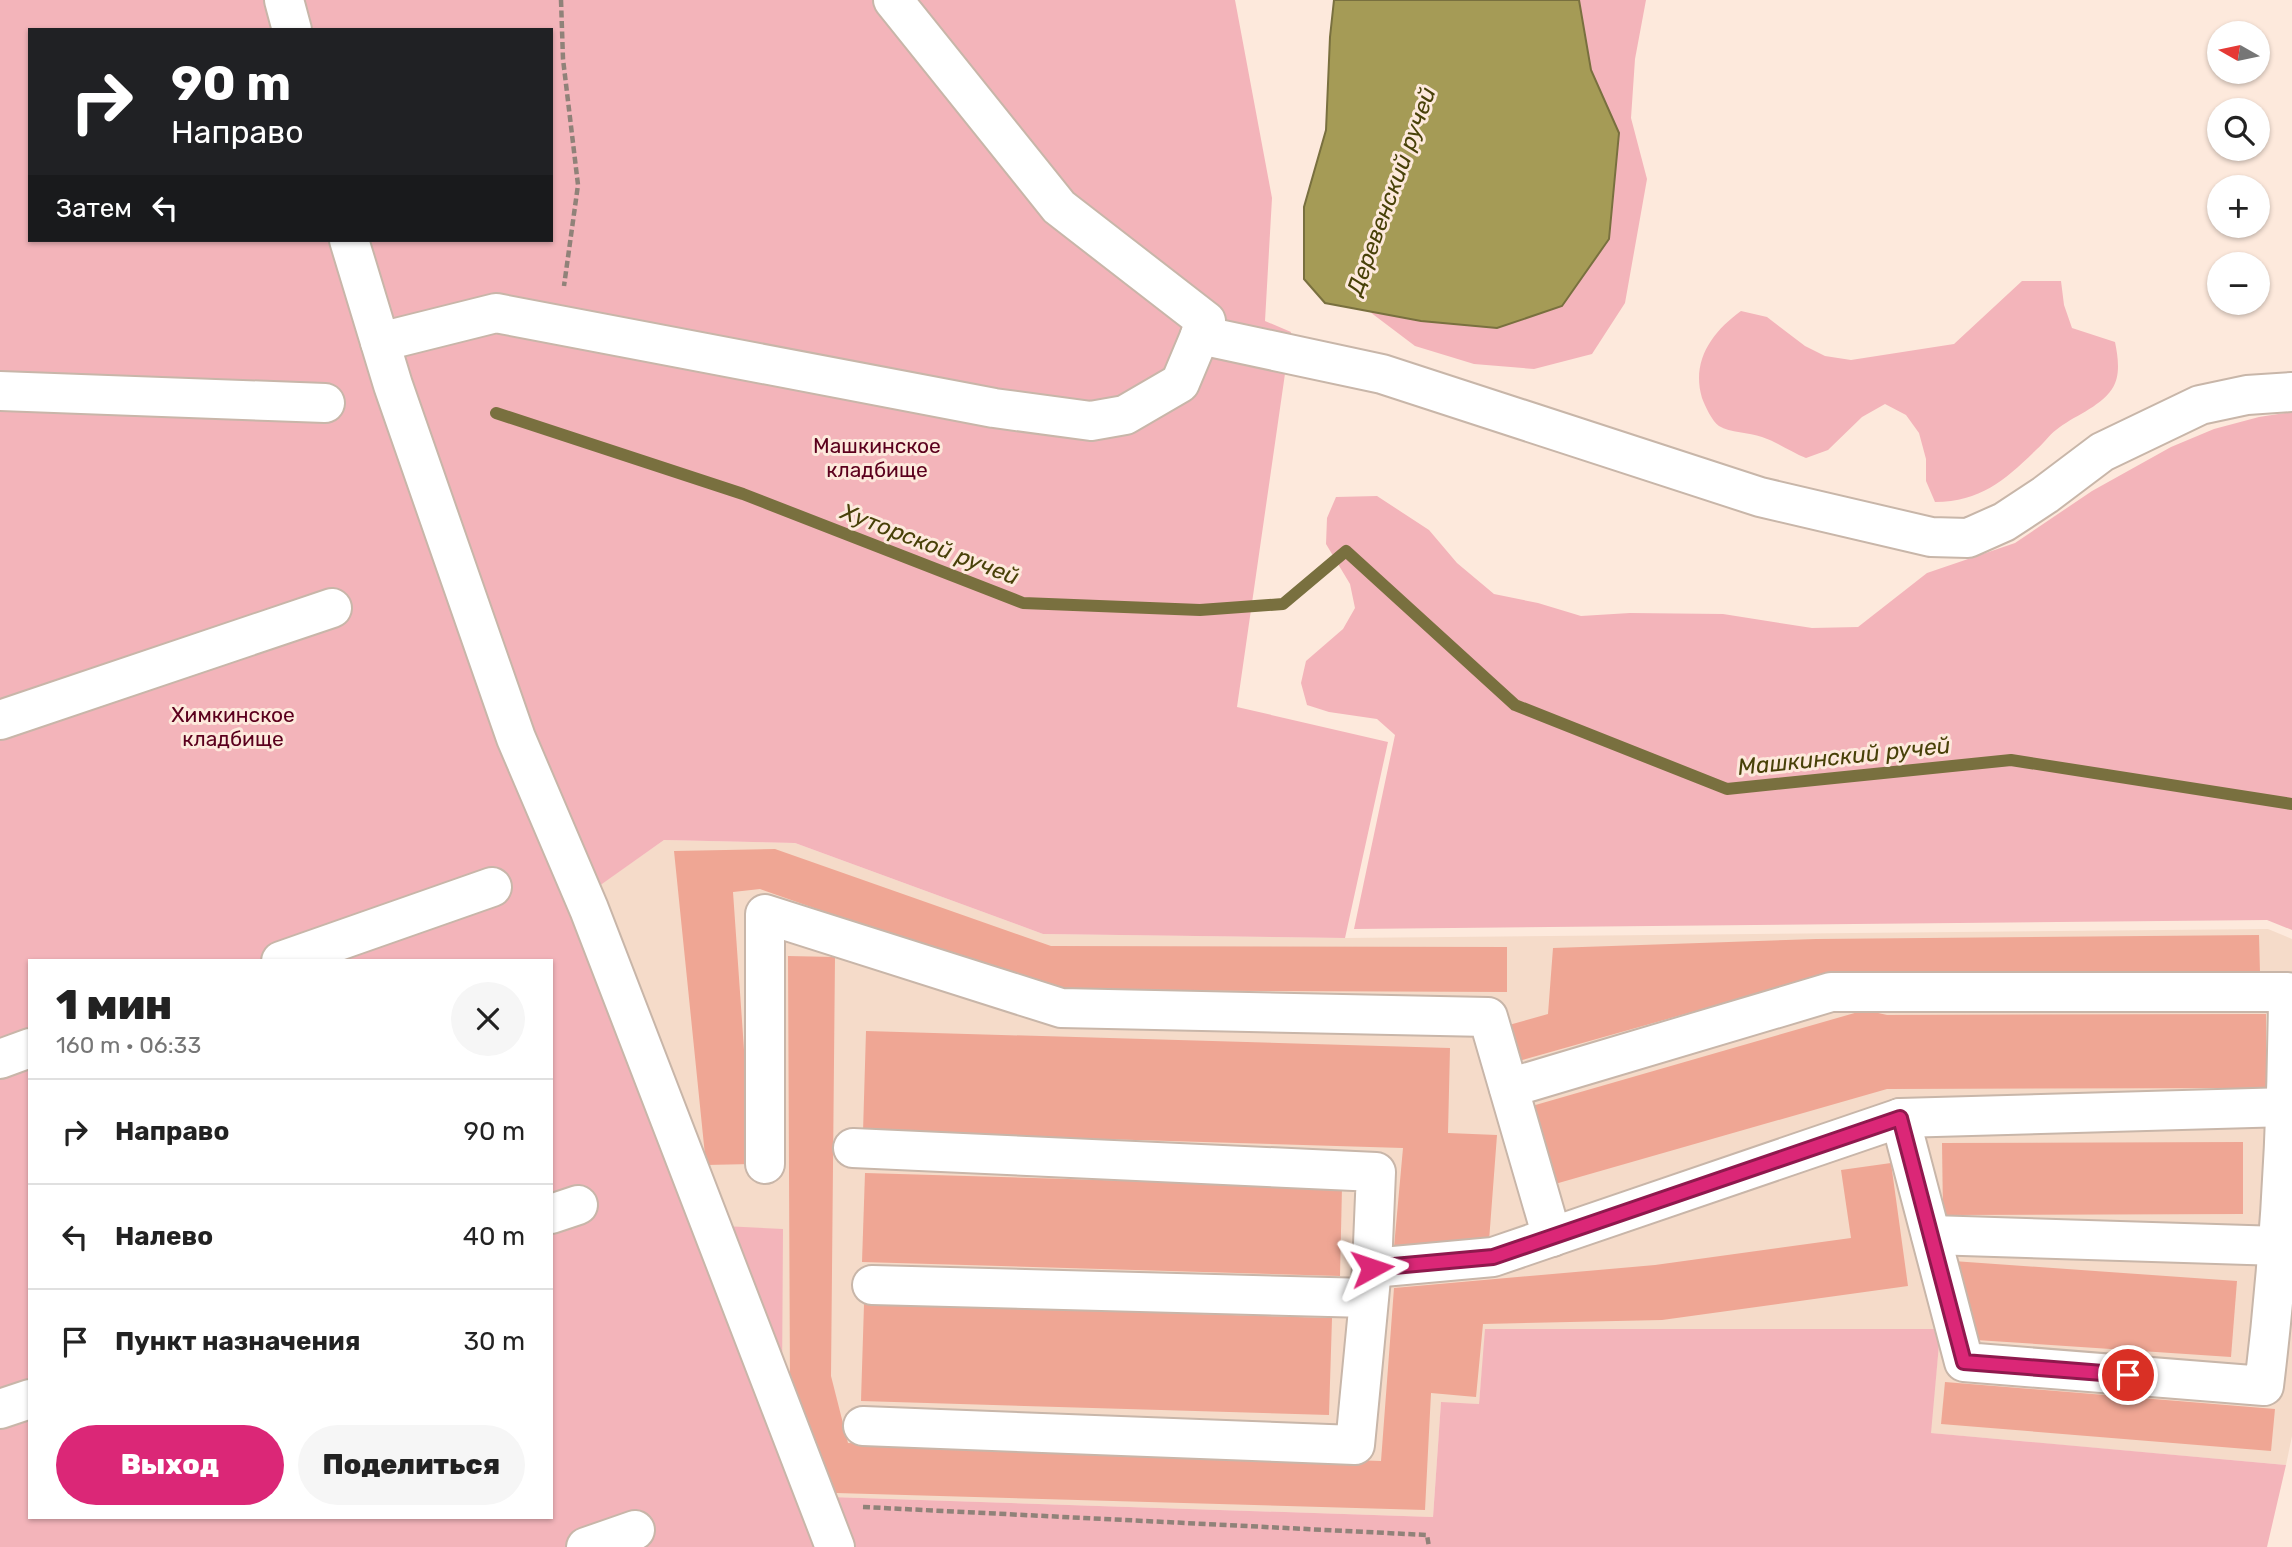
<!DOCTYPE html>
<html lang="ru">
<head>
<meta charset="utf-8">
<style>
  :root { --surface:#fff; --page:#f6f6f6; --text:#222; --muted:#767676; --line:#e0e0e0; --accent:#db2777 }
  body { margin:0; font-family:Rubik,sans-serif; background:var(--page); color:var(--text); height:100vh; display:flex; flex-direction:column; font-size:26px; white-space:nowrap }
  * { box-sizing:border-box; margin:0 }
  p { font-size:23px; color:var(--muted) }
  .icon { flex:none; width:38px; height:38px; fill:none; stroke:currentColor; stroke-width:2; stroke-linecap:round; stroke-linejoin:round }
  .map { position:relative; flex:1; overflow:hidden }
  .panel { position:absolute; left:28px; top:959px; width:525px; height:560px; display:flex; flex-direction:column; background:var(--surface); border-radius:0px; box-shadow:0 2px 5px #0004 }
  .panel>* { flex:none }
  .guide { position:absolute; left:28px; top:28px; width:525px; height:214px; border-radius:0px; box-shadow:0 2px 5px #0004; background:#202124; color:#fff; overflow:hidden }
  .needle { width:46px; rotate:279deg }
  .tools { position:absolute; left:2207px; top:21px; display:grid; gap:14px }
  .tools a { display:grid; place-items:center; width:63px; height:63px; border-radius:50%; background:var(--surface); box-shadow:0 2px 5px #0004; font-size:35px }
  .pin { position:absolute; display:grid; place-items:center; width:60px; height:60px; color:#fff; margin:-30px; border:4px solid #fff; border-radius:50%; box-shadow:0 2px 7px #0007 }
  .me { position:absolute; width:77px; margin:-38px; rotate:85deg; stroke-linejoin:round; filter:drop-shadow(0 0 5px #0008) }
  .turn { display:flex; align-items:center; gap:24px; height:147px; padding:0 28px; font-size:32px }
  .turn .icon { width:91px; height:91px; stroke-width:2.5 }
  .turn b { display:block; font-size:49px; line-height:60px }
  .then { display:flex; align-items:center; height:66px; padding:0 28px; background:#0003; gap:14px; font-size:26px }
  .round { display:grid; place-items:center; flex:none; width:74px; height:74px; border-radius:37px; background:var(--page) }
  .summary { display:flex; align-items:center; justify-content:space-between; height:119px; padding:0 28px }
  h1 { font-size:42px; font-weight:800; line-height:52px }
  .primary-button { display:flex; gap:14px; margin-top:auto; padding:14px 28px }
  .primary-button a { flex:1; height:80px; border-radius:42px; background:var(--accent); color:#fff; font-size:28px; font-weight:800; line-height:80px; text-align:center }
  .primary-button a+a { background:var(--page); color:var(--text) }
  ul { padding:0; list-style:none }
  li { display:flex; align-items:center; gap:21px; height:105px; padding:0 28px; border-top:2px solid var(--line) }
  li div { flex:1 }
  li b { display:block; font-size:26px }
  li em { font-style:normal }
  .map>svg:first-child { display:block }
  .built { fill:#f5dbc9 }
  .green { fill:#f3b4ba; fill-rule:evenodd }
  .water { fill:#a59b56; stroke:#79703f; stroke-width:2 }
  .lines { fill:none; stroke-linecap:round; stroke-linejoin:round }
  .stream { stroke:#79703f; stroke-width:12 }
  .building { fill:#efa694 }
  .minor-casing { stroke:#c8b6a9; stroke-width:42 }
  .path { stroke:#908279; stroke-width:4.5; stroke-dasharray:7 3.5; stroke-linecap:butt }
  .minor { stroke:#fff; stroke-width:38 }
  .route-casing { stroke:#8e194d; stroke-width:18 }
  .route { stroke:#db2777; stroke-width:12 }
  .labels { text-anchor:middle; stroke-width:6; stroke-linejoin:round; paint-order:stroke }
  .park-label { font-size:21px; fill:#5b001d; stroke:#fde9dc }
  .water-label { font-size:23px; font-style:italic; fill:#484108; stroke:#fde9dc }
</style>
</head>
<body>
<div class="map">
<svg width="2292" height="1547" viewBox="0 0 2292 1547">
  <rect width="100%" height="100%" fill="#fde9dc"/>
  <polygon class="built" points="664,840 795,843 1043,934 1345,938 2268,929 2292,939 2292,1436 2286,1465 1930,1433 1939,1345 1934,1329 1486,1329 1479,1404 1441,1403 1433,1517 831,1497 591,891"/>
  <g class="green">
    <path d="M0 0H1235L1272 198 1265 321 1291 332 1237 707 1388 742 1345 938 1043 934 795 843 664 840 592 891 723 1226 783 1229 782 1383 831 1497 1433 1517 1441 1402 1479 1404 1485 1329H1934L1939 1345 1931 1433 2286 1465 2267 1547H0ZM30 30H551V240H30ZM30 961H551V1517H30Z"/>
    <polygon points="1579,0 1646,0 1635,59 1631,118 1647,179 1625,303 1592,354 1534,369 1474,364 1415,346 1370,312 1421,321 1496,328 1609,239 1619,133 1591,70"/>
    <path d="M2022 281H2061L2064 305 2072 328 2115 342C2118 357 2121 376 2112 389 2099 408 2073 416 2056 430 2049 435 2044 443 2037 449 2005 480 1982 501 1935 502L1926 481V459L1919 433 1906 415 1885 404 1862 417 1828 450 1806 458C1791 452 1777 442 1762 437 1749 432 1730 433 1719 426 1712 421 1705 406 1702 398 1691 361 1712 332 1741 311L1767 317 1805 346 1825 356 1851 360 1954 344Z"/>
    <polygon points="2292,412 2292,930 2267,920 1354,929 1395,735 1377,719 1329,712 1307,705 1301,683 1306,661 1343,629 1355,608 1350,584 1326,544 1327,518 1336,497 1377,496 1429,530 1457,563 1494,594 1538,603 1581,616 1630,613 1723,614 1812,628 1858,627 1927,573 2015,543 2092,491 2171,447 2214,429 2259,417"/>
  </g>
  <polygon class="water" points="1334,0 1579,0 1591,70 1619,133 1609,239 1562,306 1497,328 1421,321 1325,303 1304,279 1304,207 1326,130 1330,37"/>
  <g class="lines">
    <polyline class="stream" points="496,413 743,494 1023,603 1200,610 1283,604 1346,551 1515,705 1727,789 2011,760 2292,804"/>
  </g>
  <g class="building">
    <polygon points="775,849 1051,946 1507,947 1507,992 1048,990 760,889 733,892 752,1164 706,1165 674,851"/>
    <polygon points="2259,935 2260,972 1816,977 1519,1061 1509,1025 1548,1014 1553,948 1816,939"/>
    <polygon points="788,956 835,957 831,1376 848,1443 1381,1461 1394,1288 1655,1265 1851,1238 1841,1170 1891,1163 1908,1286 1662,1320 1483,1324 1476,1397 1431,1393 1425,1510 836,1493 790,1386"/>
    <polygon points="1865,1010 1887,1015 2266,1014 2266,1088 1887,1089 1555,1184 1532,1106"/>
    <polygon points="866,1031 1450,1048 1448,1133 1497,1135 1489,1241 1394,1247 1403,1148 863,1132"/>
    <polygon points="2243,1142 2243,1214 1943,1215 1942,1143"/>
    <polygon points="865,1173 1342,1187 1340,1276 862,1262"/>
    <polygon points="1953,1261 2237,1281 2231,1357 1976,1340"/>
    <polygon points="864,1304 1332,1318 1329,1415 861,1401"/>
    <polygon points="1945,1382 2275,1409 2271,1451 1941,1424"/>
  </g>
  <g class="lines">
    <defs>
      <g id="minor">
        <polyline points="284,0 292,30"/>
        <polyline points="349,240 393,385 516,738 589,909 835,1547"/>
        <polyline points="1200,335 1382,374 1760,497 1931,537 1968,538 2004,522 2045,495 2102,452 2200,405 2247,395 2292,392"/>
        <polyline points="380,342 496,313 994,408 1091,421 1125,415 1180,383 1206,321 1059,207 893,0"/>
        <polyline points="0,391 325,403"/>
        <polyline points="0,720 332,608"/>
        <polyline points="281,961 492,887"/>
        <polyline points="0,1059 30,1048"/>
        <path d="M1509 1088 1831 992H2288C2287 1124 2280 1255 2264 1386L1964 1362 1900 1118"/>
        <polyline points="853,1148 1376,1172 1372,1268 1355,1445 863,1426"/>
        <polyline points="765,1164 765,914 1061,1008 1488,1017 1552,1237"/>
        <polyline points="551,1214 578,1205"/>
        <polyline points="1931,1235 2280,1246"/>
        <polyline points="1372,1268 1493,1257 1900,1118 2292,1107"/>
        <polyline points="872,1285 1368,1298"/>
        <polyline points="0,1409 30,1399"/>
        <polyline points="586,1547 635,1530"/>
      </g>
    </defs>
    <use href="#minor" class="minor-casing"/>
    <g class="path">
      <polyline points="561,0 563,59 578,185 564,286"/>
      <polyline points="863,1507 1427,1535 1429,1547"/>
    </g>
    <use href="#minor" class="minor"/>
  </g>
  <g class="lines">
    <defs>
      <polyline id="route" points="1372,1268 1493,1257 1900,1118 1964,1362 2128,1375"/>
    </defs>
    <use href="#route" class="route-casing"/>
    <use href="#route" class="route"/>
  </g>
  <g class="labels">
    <g class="park-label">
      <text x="877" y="453">Машкинское<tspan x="877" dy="24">кладбище</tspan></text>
      <text x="233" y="722">Химкинское<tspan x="233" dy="24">кладбище</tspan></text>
    </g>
    <g class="water-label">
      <text transform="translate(1391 191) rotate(-70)" y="8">Деревенский ручей</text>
      <text transform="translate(930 544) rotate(21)" y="8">Хуторской ручей</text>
      <text transform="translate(1844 756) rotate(-6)" y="8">Машкинский ручей</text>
    </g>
  </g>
</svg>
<div class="tools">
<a><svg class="needle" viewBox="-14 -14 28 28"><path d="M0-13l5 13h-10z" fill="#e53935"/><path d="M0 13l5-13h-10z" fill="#767676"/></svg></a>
<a><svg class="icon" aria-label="search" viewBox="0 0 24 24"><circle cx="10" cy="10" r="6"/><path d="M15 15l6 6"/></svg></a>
<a>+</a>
<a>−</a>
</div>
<div class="pin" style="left:2128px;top:1375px;background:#d93025"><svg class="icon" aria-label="arrive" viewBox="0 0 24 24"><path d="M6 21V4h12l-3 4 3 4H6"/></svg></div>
<svg class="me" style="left:1372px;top:1268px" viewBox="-20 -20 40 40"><path d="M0-17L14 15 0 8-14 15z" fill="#db2777" stroke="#fff" stroke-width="4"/></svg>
<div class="guide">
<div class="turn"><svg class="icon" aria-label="right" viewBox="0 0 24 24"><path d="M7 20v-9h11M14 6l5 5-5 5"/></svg><div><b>90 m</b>Направо</div></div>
<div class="then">Затем<svg class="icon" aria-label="left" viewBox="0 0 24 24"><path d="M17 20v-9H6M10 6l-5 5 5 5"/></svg></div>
</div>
<section class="panel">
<div class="summary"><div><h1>1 мин</h1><p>160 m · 06:33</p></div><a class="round"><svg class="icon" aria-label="close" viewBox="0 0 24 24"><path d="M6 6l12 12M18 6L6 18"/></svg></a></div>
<ul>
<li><svg class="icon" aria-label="right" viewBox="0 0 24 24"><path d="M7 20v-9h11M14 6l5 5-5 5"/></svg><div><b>Направо</b></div><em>90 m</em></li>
<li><svg class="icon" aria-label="left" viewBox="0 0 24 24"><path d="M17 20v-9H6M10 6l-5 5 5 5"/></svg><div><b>Налево</b></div><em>40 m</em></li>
<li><svg class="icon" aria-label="arrive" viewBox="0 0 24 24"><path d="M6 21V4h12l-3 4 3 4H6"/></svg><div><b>Пункт назначения</b></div><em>30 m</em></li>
</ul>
<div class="primary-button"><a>Выход</a><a>Поделиться</a></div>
</section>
</div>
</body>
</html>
